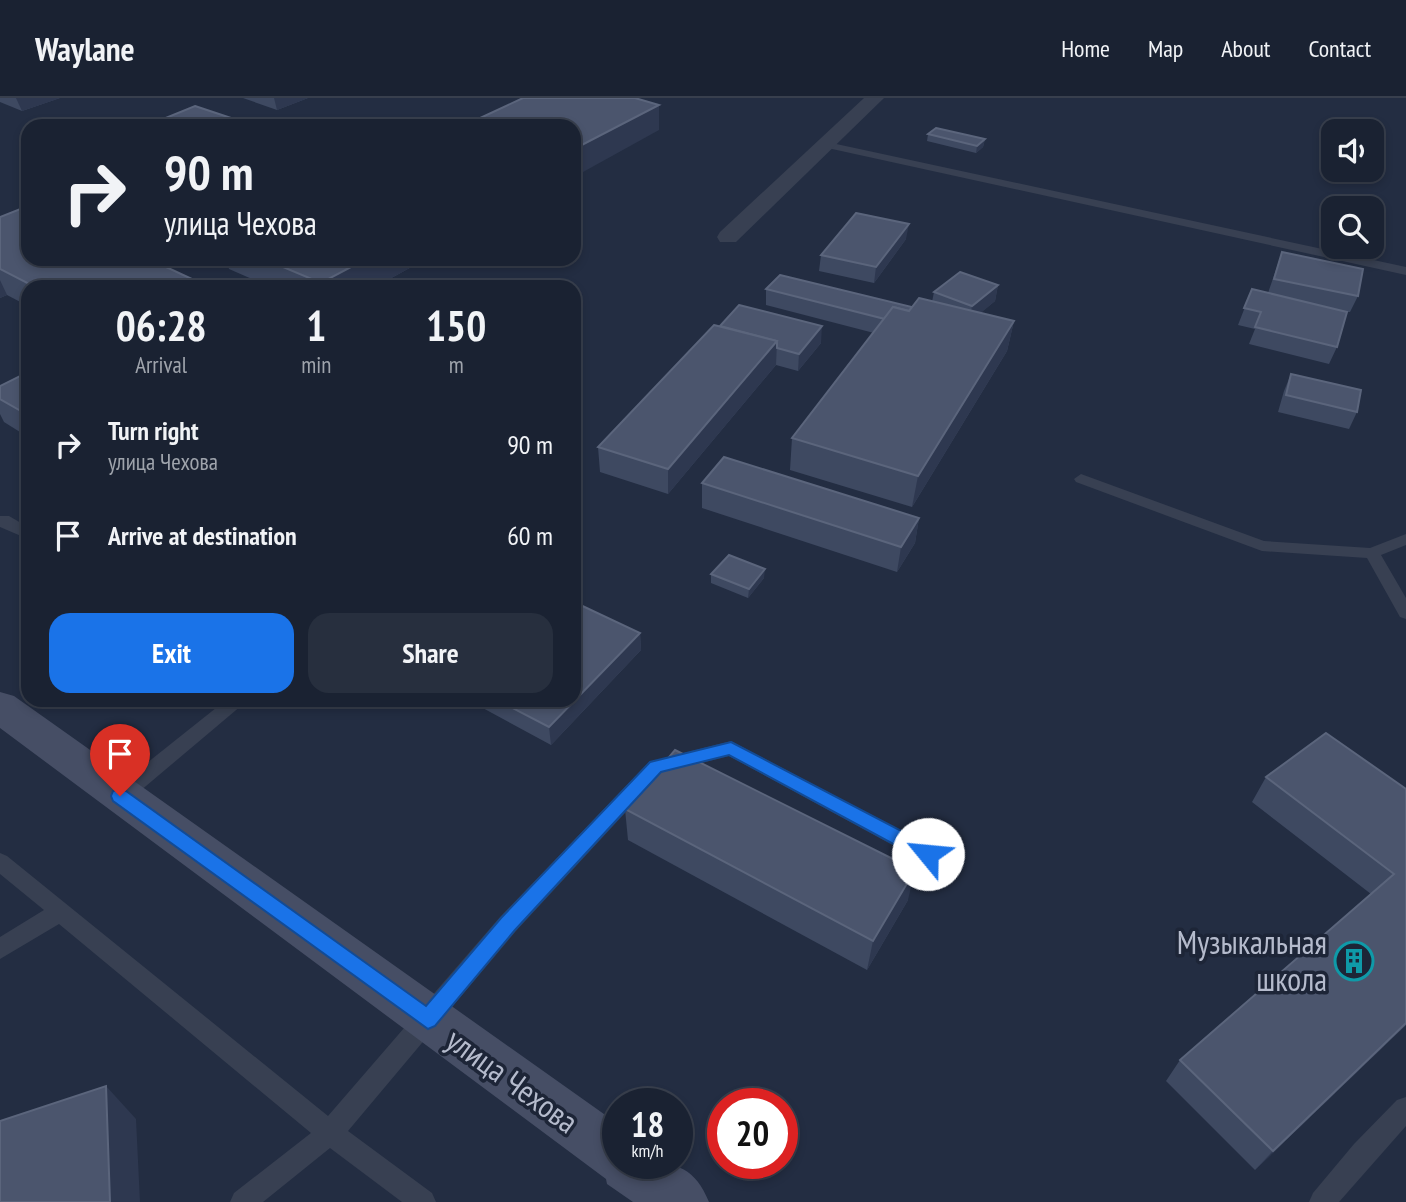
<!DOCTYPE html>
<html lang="en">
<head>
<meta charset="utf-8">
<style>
  :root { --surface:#1a2232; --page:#272f3e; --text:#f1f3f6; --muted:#9fa4ac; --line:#383f4d; --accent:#1a73e8 }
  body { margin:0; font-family:"PT Sans Narrow",sans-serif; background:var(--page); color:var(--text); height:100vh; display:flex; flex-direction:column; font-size:26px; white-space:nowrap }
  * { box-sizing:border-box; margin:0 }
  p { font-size:23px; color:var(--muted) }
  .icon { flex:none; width:38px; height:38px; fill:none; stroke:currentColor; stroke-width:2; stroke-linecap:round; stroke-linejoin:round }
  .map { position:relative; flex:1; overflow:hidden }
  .drawer { position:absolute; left:21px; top:182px; width:560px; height:427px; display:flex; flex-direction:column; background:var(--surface); border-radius:21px; box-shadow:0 4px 10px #0003,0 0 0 2px var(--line) }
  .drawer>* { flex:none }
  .hud { position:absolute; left:21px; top:21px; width:560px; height:147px; border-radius:21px; box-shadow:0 4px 10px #0003,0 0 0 2px var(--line); background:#1a2232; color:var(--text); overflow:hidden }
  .buttons { position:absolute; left:1321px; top:21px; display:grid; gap:14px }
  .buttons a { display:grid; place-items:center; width:63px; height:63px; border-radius:14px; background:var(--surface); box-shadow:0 4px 10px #0003,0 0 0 2px var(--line); font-size:35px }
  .speed { position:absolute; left:602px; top:990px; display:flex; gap:14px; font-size:35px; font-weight:700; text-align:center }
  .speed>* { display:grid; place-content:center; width:91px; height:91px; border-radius:50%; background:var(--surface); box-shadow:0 4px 10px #0003,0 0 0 2px var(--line); line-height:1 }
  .speed small { font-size:18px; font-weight:400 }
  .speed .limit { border:10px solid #d22; background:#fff; color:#111 }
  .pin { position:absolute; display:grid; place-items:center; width:60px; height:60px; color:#fff; margin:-72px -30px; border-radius:50% 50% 50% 0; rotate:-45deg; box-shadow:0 0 7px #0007 }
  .pin .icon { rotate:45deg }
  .me { position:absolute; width:77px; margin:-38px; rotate:298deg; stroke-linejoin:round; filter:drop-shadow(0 0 5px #0008) }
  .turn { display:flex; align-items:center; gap:24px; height:147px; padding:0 28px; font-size:32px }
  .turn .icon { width:91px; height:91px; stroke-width:2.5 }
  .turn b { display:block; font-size:49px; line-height:60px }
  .eta { display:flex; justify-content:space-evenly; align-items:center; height:119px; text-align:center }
  .eta b { font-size:42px; font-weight:700; line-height:49px }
  .cta { display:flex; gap:14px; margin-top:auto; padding:14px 28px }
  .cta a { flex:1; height:80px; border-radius:21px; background:var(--accent); color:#fff; font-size:28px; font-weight:700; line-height:80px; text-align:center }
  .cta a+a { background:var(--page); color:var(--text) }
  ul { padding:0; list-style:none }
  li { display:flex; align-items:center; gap:21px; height:91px; padding:0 28px }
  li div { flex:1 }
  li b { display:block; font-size:26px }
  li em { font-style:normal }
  header { display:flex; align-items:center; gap:42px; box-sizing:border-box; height:98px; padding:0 35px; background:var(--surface); border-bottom:2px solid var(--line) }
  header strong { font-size:33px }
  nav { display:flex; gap:38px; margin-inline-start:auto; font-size:24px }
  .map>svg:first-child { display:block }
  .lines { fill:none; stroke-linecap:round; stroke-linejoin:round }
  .lane { fill:#384052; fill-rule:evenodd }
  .street { fill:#384052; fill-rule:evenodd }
  .secondary { fill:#464e65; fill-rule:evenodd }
  .wall { fill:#3e4961 }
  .shaded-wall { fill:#2e3850 }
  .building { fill:#4b556d; stroke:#5b657c; stroke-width:2 }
  .route { fill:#1a73e8; stroke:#114b97; stroke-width:2 }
  .labels { text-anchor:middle; stroke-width:7; stroke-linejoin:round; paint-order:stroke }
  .near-poi-label { font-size:32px; fill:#b5bbcc; stroke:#1d2537; text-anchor:end }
  .near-street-label { font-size:32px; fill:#b5bbcc; stroke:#1d2537 }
</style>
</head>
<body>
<header>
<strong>Waylane</strong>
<nav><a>Home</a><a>Map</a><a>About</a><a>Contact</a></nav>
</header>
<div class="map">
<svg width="1406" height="1104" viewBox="0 0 1406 1104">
  <rect width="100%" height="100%" fill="#232d42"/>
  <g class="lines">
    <g class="lane">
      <polygon points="827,44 1406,169 1406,177 823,49 823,45"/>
      <polygon points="1081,376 1264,443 1370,450 1406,436 1406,447 1381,457 1406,500 1406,521 1400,519 1367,460 1262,453 1076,384 1074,381"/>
      <polygon points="0,418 9,418 28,429 28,441 0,429"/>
      <polygon points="226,602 248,602 127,704 120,706 113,704 110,698 113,692"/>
      <polygon points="731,643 934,750 937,756 934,762 927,765 920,762 729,658 662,675 516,833 348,1033 432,1095 436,1104 402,1104 330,1050 263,1104 230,1104 234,1095 311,1035 59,826 0,861 0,839 44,812 0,776 0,755 7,758 328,1018 500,819 649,664"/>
      <polygon points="1406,999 1406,1028 1339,1104 1309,1104 1313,1095 1354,1046 1397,1002"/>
    </g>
    <polygon class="street" points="864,0 884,0 736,144 720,144 717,139 720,134"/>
    <path class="secondary" d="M0 594 14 598 618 1026V1066C661 1066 690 1057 709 1104H633L607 1086 606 1081 0 630Z"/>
  </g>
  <g class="wall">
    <polygon points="0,0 60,0 22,13 0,4"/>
    <polygon points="243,0 308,0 277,12"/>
    <polygon points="1326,28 1334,33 1334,47 1323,45 1324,35"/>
    <polygon points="928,36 985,41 983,49 976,55 927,43"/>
    <polygon points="1335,72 1366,72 1366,76 1363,84 1334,79"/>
    <polygon points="0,119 209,189 28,189 28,208 7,197 0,200"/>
    <polygon points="906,141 874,185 819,173 821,157"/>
    <polygon points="1282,154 1358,198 1350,214 1347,214 1337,249 1329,266 1249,246 1255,231 1238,227 1252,191 1268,195"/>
    <polygon points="226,161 426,161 375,189 270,189 229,171"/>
    <polygon points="998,187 995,203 980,215 1014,223 1007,253 912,409 790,372 792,340 874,235 766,207 766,191 912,209 932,204 934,194"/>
    <polygon points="720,228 821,245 798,273 776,267 668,396 600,374 598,349"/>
    <polygon points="28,274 28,339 4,324 0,316 0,288"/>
    <polygon points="1291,276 1357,314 1349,331 1278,314 1284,293"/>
    <polygon points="702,385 919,420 915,445 897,474 702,410"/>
    <polygon points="711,476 764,480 748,500 711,485"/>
    <polygon points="640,535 641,552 551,647 468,602 574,602"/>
    <polygon points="1266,679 1406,691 1406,927 1255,1072 1166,983 1180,962 1371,796 1252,704"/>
    <polygon points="625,711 908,802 867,872 628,742"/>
  </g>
  <g class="shaded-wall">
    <polygon points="16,0 60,0 22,13"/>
    <polygon points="274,0 308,0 277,12"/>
    <polygon points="659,7 659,32 574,79 574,51"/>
    <polygon points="985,41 983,49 976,55 977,48"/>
    <polygon points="909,126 906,141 874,185 876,169"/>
    <polygon points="366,161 426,161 375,189 322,189 321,185"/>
    <polygon points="0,182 7,197 0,200"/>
    <polygon points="998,187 995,203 969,225 972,208"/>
    <polygon points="1014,223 1007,253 912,409 918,378"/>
    <polygon points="822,228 821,245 798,273 799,256"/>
    <polygon points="777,243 776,267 668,396 668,371"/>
    <polygon points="919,420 915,445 897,474 901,449"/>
    <polygon points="765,471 764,480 748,500 749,491"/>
    <polygon points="640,535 641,552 551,647 549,629"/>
    <polygon points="915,772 908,802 867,872 873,843"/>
    <polygon points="1406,925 1406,927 1255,1072 1273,1053"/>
    <polygon points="106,988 136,1021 140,1104 110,1104"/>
  </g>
  <g class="building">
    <polygon points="523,0 635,0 659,7 574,51 574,28 463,28"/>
    <polygon points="195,8 255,28 146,28"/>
    <polygon points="1326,28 1365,33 1334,33 1334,39 1326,38"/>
    <polygon points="936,30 985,41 977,48 928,36"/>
    <polygon points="1337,72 1366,72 1366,76"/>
    <polygon points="1340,106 1366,110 1340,110"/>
    <polygon points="28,108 28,161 149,161 209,189 35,189 0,171 0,119"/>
    <polygon points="856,115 909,126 876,169 821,157"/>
    <polygon points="1282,154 1363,171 1358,198 1274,181"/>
    <polygon points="264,161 366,161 321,185"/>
    <polygon points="960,174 998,187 972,208 934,194"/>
    <polygon points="780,177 912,209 909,213 893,209 885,221 766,191"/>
    <polygon points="1252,191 1347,214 1337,249 1255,229 1261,214 1244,210"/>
    <polygon points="919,200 1014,223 918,378 792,340 893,209 909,213"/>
    <polygon points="739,207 822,228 799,256 777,250 777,243 720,228"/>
    <polygon points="714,227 777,243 668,371 598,349"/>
    <polygon points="28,274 28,317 0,301 0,288"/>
    <polygon points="1291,276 1361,292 1357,314 1286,297"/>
    <polygon points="724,359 919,420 901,449 702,385"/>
    <polygon points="729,457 765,471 749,491 711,476"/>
    <polygon points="574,504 640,535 549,629 497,602 574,602"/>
    <polygon points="1326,635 1406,691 1406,925 1273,1053 1180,962 1394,776 1266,679"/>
    <polygon points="675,652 915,772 873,843 625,711"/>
    <polygon points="106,988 110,1104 0,1104 0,1023"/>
  </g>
  <polygon class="route" points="731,644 934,750 937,756 934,761 928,764 921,761 729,657 661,674 515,832 435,928 428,931 113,703 111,698 113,693 120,691 126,693 426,908 501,820 650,664"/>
  <defs>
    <symbol id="building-ring" viewBox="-11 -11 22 22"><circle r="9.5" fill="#1d2537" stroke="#0f9aa8" stroke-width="1.5"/><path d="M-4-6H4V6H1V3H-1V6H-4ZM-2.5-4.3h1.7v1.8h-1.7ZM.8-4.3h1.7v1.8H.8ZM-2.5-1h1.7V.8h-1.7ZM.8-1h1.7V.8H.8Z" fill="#0f9aa8"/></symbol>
  </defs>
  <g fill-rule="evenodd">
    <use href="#building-ring" x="1332" y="841" width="44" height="44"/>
  </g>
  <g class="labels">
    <g class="near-poi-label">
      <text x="1327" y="856">Музыкальная<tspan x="1327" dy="37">школа</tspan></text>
    </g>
    <g class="near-street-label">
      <text transform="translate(512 983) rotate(36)" y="11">улица Чехова</text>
    </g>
  </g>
</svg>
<div class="buttons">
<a><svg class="icon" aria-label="sound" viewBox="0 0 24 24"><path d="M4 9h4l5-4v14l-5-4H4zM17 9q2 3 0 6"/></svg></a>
<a><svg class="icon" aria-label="search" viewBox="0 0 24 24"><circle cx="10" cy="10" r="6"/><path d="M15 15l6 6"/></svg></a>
</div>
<div class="speed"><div>18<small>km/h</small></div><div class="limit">20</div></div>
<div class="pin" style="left:120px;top:698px;background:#d93025"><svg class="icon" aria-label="arrive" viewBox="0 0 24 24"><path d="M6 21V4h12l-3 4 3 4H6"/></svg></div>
<svg class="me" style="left:928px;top:756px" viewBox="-20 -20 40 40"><circle r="19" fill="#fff"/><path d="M0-13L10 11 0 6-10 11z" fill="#1a73e8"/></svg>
<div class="hud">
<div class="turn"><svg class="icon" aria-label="right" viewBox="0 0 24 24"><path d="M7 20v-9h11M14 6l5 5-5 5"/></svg><div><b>90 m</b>улица Чехова</div></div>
</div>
<section class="drawer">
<div class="eta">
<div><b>06:28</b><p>Arrival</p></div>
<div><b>1</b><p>min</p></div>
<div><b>150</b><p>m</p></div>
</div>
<ul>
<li><svg class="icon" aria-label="right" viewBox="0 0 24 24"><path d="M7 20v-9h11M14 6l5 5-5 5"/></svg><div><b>Turn right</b><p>улица Чехова</p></div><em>90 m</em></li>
<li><svg class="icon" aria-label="arrive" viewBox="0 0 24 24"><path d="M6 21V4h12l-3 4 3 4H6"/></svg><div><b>Arrive at destination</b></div><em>60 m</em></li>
</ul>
<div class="cta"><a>Exit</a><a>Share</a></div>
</section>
</div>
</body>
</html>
